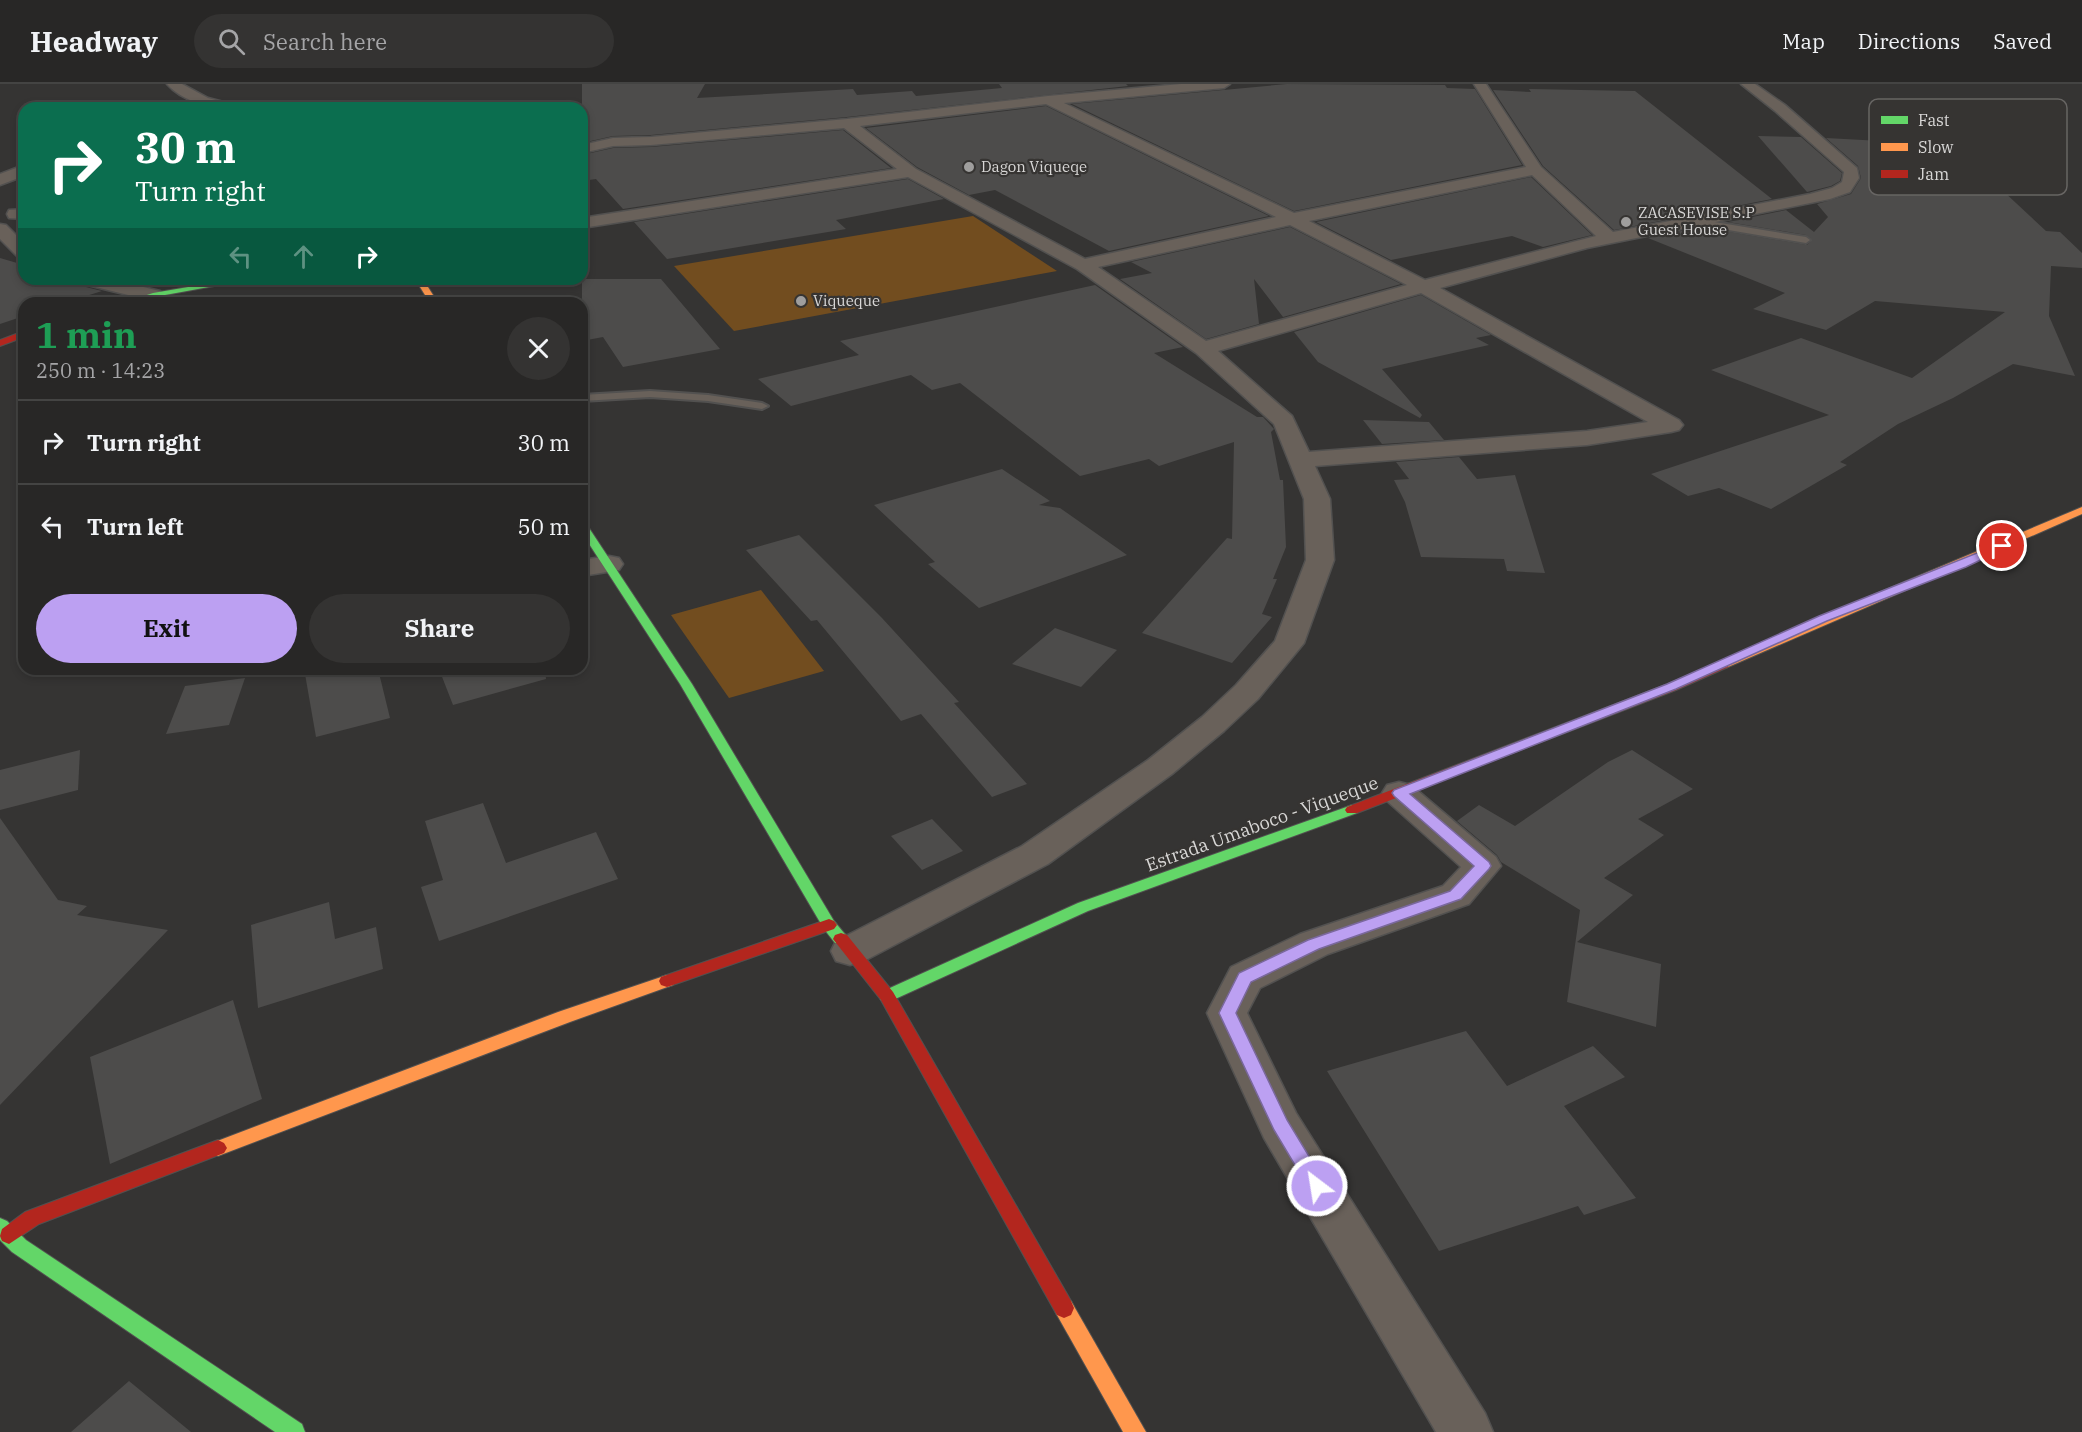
<!DOCTYPE html>
<html lang="en">
<head>
<meta charset="utf-8">
<style>
  :root { --surface:#282726; --page:#343332; --text:#f1f3f6; --muted:#a5a5a7; --line:#444443; --accent:#bca0f2 }
  body { margin:0; font-family:"IBM Plex Serif",serif; background:var(--page); color:var(--text); height:100vh; display:flex; flex-direction:column; font-size:22px; white-space:nowrap }
  * { box-sizing:border-box; margin:0 }
  p { font-size:20px; color:var(--muted) }
  .icon { flex:none; width:33px; height:33px; fill:none; stroke:currentColor; stroke-width:2; stroke-linecap:round; stroke-linejoin:round }
  .map { position:relative; flex:1; overflow:hidden }
  .side { position:absolute; left:18px; top:213px; width:570px; height:378px; display:flex; flex-direction:column; background:var(--surface); border-radius:18px; box-shadow:0 3px 9px #0003,0 0 0 2px var(--line) }
  .side>* { flex:none }
  .guide { position:absolute; left:18px; top:18px; width:570px; height:183px; border-radius:18px; box-shadow:0 3px 9px #0003,0 0 0 2px var(--line); background:#0b6e4f; color:#fff; overflow:hidden }
  .pin { position:absolute; display:grid; place-items:center; width:51px; height:51px; color:#fff; margin:-26px; border:3px solid #fff; border-radius:50%; box-shadow:0 2px 6px #0007 }
  .me { position:absolute; width:66px; margin:-33px; rotate:329deg; stroke-linejoin:round; filter:drop-shadow(0 0 4px #0008) }
  .turn { display:flex; align-items:center; gap:21px; height:126px; padding:0 18px; font-size:27px }
  .turn .icon { width:78px; height:78px; stroke-width:2.5 }
  .turn b { display:block; font-size:42px; line-height:51px }
  .lanes { display:flex; align-items:center; height:57px; padding:0 18px; background:#0003; justify-content:center; gap:30px; direction:ltr }
  .lanes .off { opacity:.35 }
  .round { display:grid; place-items:center; flex:none; width:63px; height:63px; border-radius:32px; background:var(--page) }
  .summary { display:flex; align-items:center; justify-content:space-between; height:102px; padding:0 18px }
  h1 { font-size:36px; font-weight:800; line-height:45px; color:#1e9e55 }
  .cta { display:flex; gap:12px; margin-top:auto; padding:12px 18px }
  .cta a { flex:1; height:69px; border-radius:36px; background:var(--accent); color:#111; font-size:24px; font-weight:800; line-height:69px; text-align:center }
  .cta a+a { background:var(--page); color:var(--text) }
  ul { padding:0; list-style:none }
  li { display:flex; align-items:center; gap:18px; height:84px; padding:0 18px; border-top:2px solid var(--line) }
  li div { flex:1 }
  li b { display:block; font-size:22px }
  li em { font-style:normal }
  header { display:flex; align-items:center; gap:36px; box-sizing:border-box; height:84px; padding:0 30px; background:var(--surface); border-bottom:2px solid var(--line) }
  header strong { font-size:28px }
  nav { display:flex; gap:33px; margin-inline-start:auto; font-size:21px }
  .search { width:420px; height:54px; background:var(--page); display:flex; align-items:center; gap:15px; box-sizing:border-box; padding:0 21px; border-radius:33px; color:var(--muted); font-size:22px }
  .map>svg:first-child { display:block }
  .green { fill:#724d1f }
  .building { fill:#4d4c4b }
  .lines { fill:none; stroke-linecap:round; stroke-linejoin:round }
  .lane-casing { stroke:#525150; stroke-width:4 }
  .street-casing { stroke:#525150; stroke-width:3 }
  .fast-casing { stroke:#525150; stroke-width:2 }
  .slow-casing { stroke:#525150; stroke-width:2 }
  .jam-casing { stroke:#525150; stroke-width:2 }
  .lane { fill:#69615a; fill-rule:evenodd }
  .street { fill:#69615a; fill-rule:evenodd }
  .fast { fill:#63d668; fill-rule:evenodd }
  .slow { fill:#ff974d; fill-rule:evenodd }
  .jam { fill:#b3261e; fill-rule:evenodd }
  .route { fill:#bca0f2; stroke:#7a689d; stroke-width:1.5 }
  .poi-dot { fill:#9f9e9d; stroke:#363432; stroke-width:2 }
  .labels { text-anchor:middle; stroke-width:4.5; stroke-linejoin:round; paint-order:stroke }
  .far-poi-label { font-size:15px; fill:#d8d7d6; stroke:#363432; text-anchor:start }
  .street-label { font-size:18px; fill:#d8d7d6; stroke:#363432 }
  .key { fill:#363432; stroke:#676563; stroke-width:1.5 }
  .key-label { font-size:16px; fill:#d8d7d6 }
</style>
</head>
<body>
<header>
<strong>Headway</strong>
<div class="search"><svg class="icon" aria-label="search" viewBox="0 0 24 24"><circle cx="10" cy="10" r="6"/><path d="M15 15l6 6"/></svg>Search here</div>
<nav><a>Map</a><a>Directions</a><a>Saved</a></nav>
</header>
<div class="map">
<svg width="2082" height="1348" viewBox="0 0 2082 1348">
  <rect width="100%" height="100%" fill="#353433"/>
  <g class="green">
    <polygon points="973,132 1057,187 734,247 674,182"/>
    <polygon points="761,506 824,587 729,614 671,531"/>
  </g>
  <g class="building">
    <polygon points="582,0 705,0 697,14 853,5 857,11 912,7 916,12 1002,4 999,0 1126,0 1128,2 847,33 651,51 613,52 582,59"/>
    <polygon points="1287,0 1445,1 1447,4 1475,5 1522,81 1294,127 1072,20"/>
    <polygon points="1529,5 1635,7 1772,115 1614,146 1543,82 1493,6 1531,8"/>
    <polygon points="1046,22 1269,132 1109,167 995,106 969,111 917,83 866,44"/>
    <polygon points="843,46 891,84 623,125 596,95 582,97 582,71 613,64 651,63"/>
    <polygon points="1758,52 1801,53 1842,89 1840,97 1831,102 1807,108"/>
    <polygon points="1826,54 1918,59 1973,104 2002,106 2046,147 2060,148 2082,169 2082,184 2051,182 2049,232 2075,292 2013,280 1953,314 1898,340 1840,378 1847,381 1771,425 1719,404 1688,412 1651,390 1829,331 1711,286 1801,254 1912,294 2005,228 1875,217 1826,246 1753,225 1785,209 1648,154 1700,143 1807,161 1812,156 1806,151 1728,138 1786,126 1814,148 1828,133 1817,120 1851,110 1861,94 1858,82"/>
    <polygon points="1531,93 1592,151 1543,163 1512,152 1391,176 1316,138"/>
    <polygon points="908,95 944,115 836,136 846,145 667,175 634,138"/>
    <polygon points="1290,143 1401,200 1283,233 1254,195 1259,240 1206,255 1120,195 1152,189 1131,178"/>
    <polygon points="0,174 24,181 24,195 73,195 78,201 102,207 64,219 24,219 24,232 0,240"/>
    <polygon points="582,195 661,195 720,265 623,283 603,253 582,257"/>
    <polygon points="1095,201 1183,263 1154,269 1257,333 1263,333 1274,345 1271,348 1280,396 1283,396 1286,463 1273,495 1277,495 1262,530 1272,533 1232,579 1142,549 1227,454 1232,455 1234,358 1159,382 1149,375 1080,392 960,299 932,306 911,291 791,322 758,295 859,271 840,257"/>
    <polygon points="1421,211 1491,251 1476,254 1489,261 1382,285 1422,331 1420,334 1318,278 1294,248"/>
    <polygon points="1363,336 1429,338 1444,356 1382,360"/>
    <polygon points="1459,373 1477,395 1515,391 1545,489 1507,487 1504,475 1421,473 1405,418 1394,396 1409,395 1396,378"/>
    <polygon points="1002,385 1050,417 1039,421 1060,424 1127,471 979,524 928,480 935,478 874,421"/>
    <polygon points="799,451 882,534 959,618 954,619 1027,700 992,713 921,630 901,637 817,536 811,537 746,466"/>
    <polygon points="1055,544 1117,566 1081,603 1012,580"/>
    <polygon points="324,585 378,585 390,634 316,653 305,590"/>
    <polygon points="439,585 545,585 546,595 453,621"/>
    <polygon points="245,594 229,641 166,650 185,602"/>
    <polygon points="80,666 78,706 0,726 0,686"/>
    <polygon points="1632,666 1693,705 1638,735 1664,751 1604,794 1633,811 1577,858 1661,880 1656,943 1567,918 1580,826 1501,778 1497,771 1457,737 1479,721 1515,742 1608,678"/>
    <polygon points="483,719 506,779 596,748 618,795 439,857 421,803 443,796 425,737"/>
    <polygon points="0,734 58,816 87,822 77,831 168,846 0,1021"/>
    <polygon points="932,735 963,767 922,786 891,752"/>
    <polygon points="329,818 335,855 376,843 383,885 258,924 251,841"/>
    <polygon points="233,916 262,1015 110,1080 90,973"/>
    <polygon points="1466,947 1507,1002 1593,962 1625,993 1564,1022 1636,1114 1584,1131 1578,1122 1439,1167 1327,987"/>
    <polygon points="129,1297 191,1348 71,1348"/>
  </g>
  <g class="lines">
    <defs>
      <g id="lane">
        <polygon points="1696,135 1806,153 1810,156 1806,159 1693,140 1692,138"/>
        <polygon points="650,307 708,311 762,319 768,322 762,325 708,317 650,313 582,317 582,311"/>
      </g>
      <g id="street">
        <path d="M167 0H182L208 14 235 21 237 24C212 24 184 19 167 0Z"/>
        <path d="M1181 0H1230L1224 4 1064 19 1294 129 1526 83 1474 0H1486L1541 83 1613 148 1810 110 1832 104 1842 98 1844 88 1775 27 1741 0H1755L1785 21 1857 84 1859 94 1850 108 1830 115 1587 164 1440 204 1679 336 1683 341 1679 346 1671 348 1587 361 1315 382 1330 415 1334 476 1304 559 1258 615 1224 647 1172 690 1048 780 864 877 850 881 836 877 831 867 836 857 1022 762 1148 676 1202 633 1236 601 1275 557 1306 476 1304 415 1274 340 1196 269 1077 185 908 93 582 144V134L897 85 844 44 651 61 613 62 582 69V61L613 54 651 53 847 35 1048 12ZM1046 20 1276 133 1085 175 916 85 860 42ZM1532 91 1596 152 1425 196 1309 137ZM1290 141 1407 201 1206 257 1098 183ZM1421 209 1648 338 1587 347 1309 368 1292 332 1218 267Z"/>
        <polygon points="24,81 24,92 0,101 0,90"/>
        <polygon points="24,125 24,135 9,134 7,130 9,126"/>
        <polygon points="0,140 6,141 24,159 24,174 18,173 0,155"/>
        <polygon points="77,195 110,195 160,207 163,211 160,215 153,217 79,199"/>
        <polygon points="609,472 619,474 623,480 619,486 582,492 582,476"/>
        <polygon points="1399,698 1411,701 1496,773 1501,782 1469,820 1328,870 1260,904 1247,929 1296,1029 1485,1329 1493,1348 1436,1348 1264,1054 1207,929 1231,883 1300,850 1443,802 1461,783 1387,717 1382,709 1387,701"/>
      </g>
      <g id="fast">
        <polygon points="235,195 253,195 154,213 134,219 122,219 153,209"/>
        <polygon points="582,438 587,441 692,600 834,837 849,855 847,859 835,859 824,845 680,600 582,449"/>
        <polygon points="1352,721 1359,726 1357,729 1088,827 893,916 887,918 881,916 879,912 881,908 1078,819"/>
        <polygon points="0,1134 7,1137 26,1156 302,1340 305,1348 275,1348 12,1168 0,1156"/>
      </g>
      <g id="slow">
        <polygon points="415,195 423,195 438,219 430,219"/>
        <polygon points="2082,423 2082,430 2041,448 1728,583 1724,584 1718,580 1809,538"/>
        <polygon points="667,891 673,893 675,897 673,901 570,938 218,1072 212,1069 209,1064 212,1059 558,928"/>
        <polygon points="1064,1214 1071,1217 1146,1348 1123,1348 1057,1231 1054,1224 1057,1217"/>
      </g>
      <g id="jam">
        <polygon points="24,247 24,253 0,262 0,256"/>
        <polygon points="1724,576 1730,580 1728,583 1676,606 1357,729 1347,729 1345,726 1347,723 1668,600"/>
        <polygon points="829,835 834,837 837,841 834,845 667,903 661,901 659,897 661,893"/>
        <polygon points="841,849 847,851 893,908 1071,1217 1074,1224 1071,1231 1064,1234 1057,1231 881,916 833,855 835,851"/>
        <polygon points="218,1056 224,1059 227,1064 224,1069 39,1140 9,1160 2,1157 0,1152 2,1145 25,1128"/>
      </g>
    </defs>
    <use href="#lane" class="lane-casing"/>
    <use href="#street" class="street-casing"/>
    <use href="#fast" class="fast-casing"/>
    <use href="#slow" class="slow-casing"/>
    <use href="#jam" class="jam-casing"/>
    <use href="#lane" class="lane"/>
    <use href="#street" class="street"/>
    <use href="#fast" class="fast"/>
    <use href="#slow" class="slow"/>
    <use href="#jam" class="jam"/>
  </g>
  <polygon class="route" points="2002,459 2006,460 2006,464 1966,483 1827,537 1676,605 1410,710 1489,778 1491,782 1489,785 1461,815 1319,865 1251,898 1236,929 1287,1036 1327,1102 1324,1108 1317,1110 1311,1108 1274,1046 1219,929 1239,889 1308,856 1450,807 1474,782 1394,712 1392,709 1394,706 1667,600 1819,532"/>
  <g class="poi-dot">
    <circle cx="969" cy="83" r="6"/>
    <circle cx="1626" cy="138" r="6"/>
    <circle cx="801" cy="217" r="6"/>
  </g>
  <g class="labels">
    <g class="far-poi-label">
      <text x="981" y="88">Dagon Viqueqe</text>
      <text x="1638" y="134">ZACASEVISE S.P<tspan x="1638" dy="17">Guest House</tspan></text>
      <text x="813" y="222">Viqueque</text>
    </g>
    <g class="street-label">
      <text transform="translate(1262 740) rotate(-20)" y="6">Estrada Umaboco - Viqueque</text>
    </g>
  </g>
  <rect x="1869" y="15" width="198" height="96" rx="9" class="key"/>
  <rect x="1881" y="32" width="27" height="8" fill="#63d668"/>
  <rect x="1881" y="59" width="27" height="8" fill="#ff974d"/>
  <rect x="1881" y="86" width="27" height="8" fill="#b3261e"/>
  <g class="key-label">
    <text x="1918" y="42">Fast</text>
    <text x="1918" y="69">Slow</text>
    <text x="1918" y="96">Jam</text>
  </g>
</svg>
<div class="pin" style="left:2002px;top:462px;background:#d93025"><svg class="icon" aria-label="arrive" viewBox="0 0 24 24"><path d="M6 21V4h12l-3 4 3 4H6"/></svg></div>
<svg class="me" style="left:1317px;top:1102px" viewBox="-20 -20 40 40"><circle r="17" fill="#bca0f2" stroke="#fff" stroke-width="3"/><path d="M0-11L8 9 0 5-8 9z" fill="#fff"/></svg>
<div class="guide">
<div class="turn"><svg class="icon" aria-label="right" viewBox="0 0 24 24"><path d="M7 20v-9h11M14 6l5 5-5 5"/></svg><div><b>30 m</b>Turn right</div></div>
<div class="lanes"><svg class="icon off" aria-label="left" viewBox="0 0 24 24"><path d="M17 20v-9H6M10 6l-5 5 5 5"/></svg><svg class="icon off" aria-label="ahead" viewBox="0 0 24 24"><path d="M12 20V5M6 11l6-6 6 6"/></svg><svg class="icon" aria-label="right" viewBox="0 0 24 24"><path d="M7 20v-9h11M14 6l5 5-5 5"/></svg></div>
</div>
<section class="side">
<div class="summary"><div><h1>1 min</h1><p>250 m · 14:23</p></div><a class="round"><svg class="icon" aria-label="close" viewBox="0 0 24 24"><path d="M6 6l12 12M18 6L6 18"/></svg></a></div>
<ul>
<li><svg class="icon" aria-label="right" viewBox="0 0 24 24"><path d="M7 20v-9h11M14 6l5 5-5 5"/></svg><div><b>Turn right</b></div><em>30 m</em></li>
<li><svg class="icon" aria-label="left" viewBox="0 0 24 24"><path d="M17 20v-9H6M10 6l-5 5 5 5"/></svg><div><b>Turn left</b></div><em>50 m</em></li>
</ul>
<div class="cta"><a>Exit</a><a>Share</a></div>
</section>
</div>
</body>
</html>
